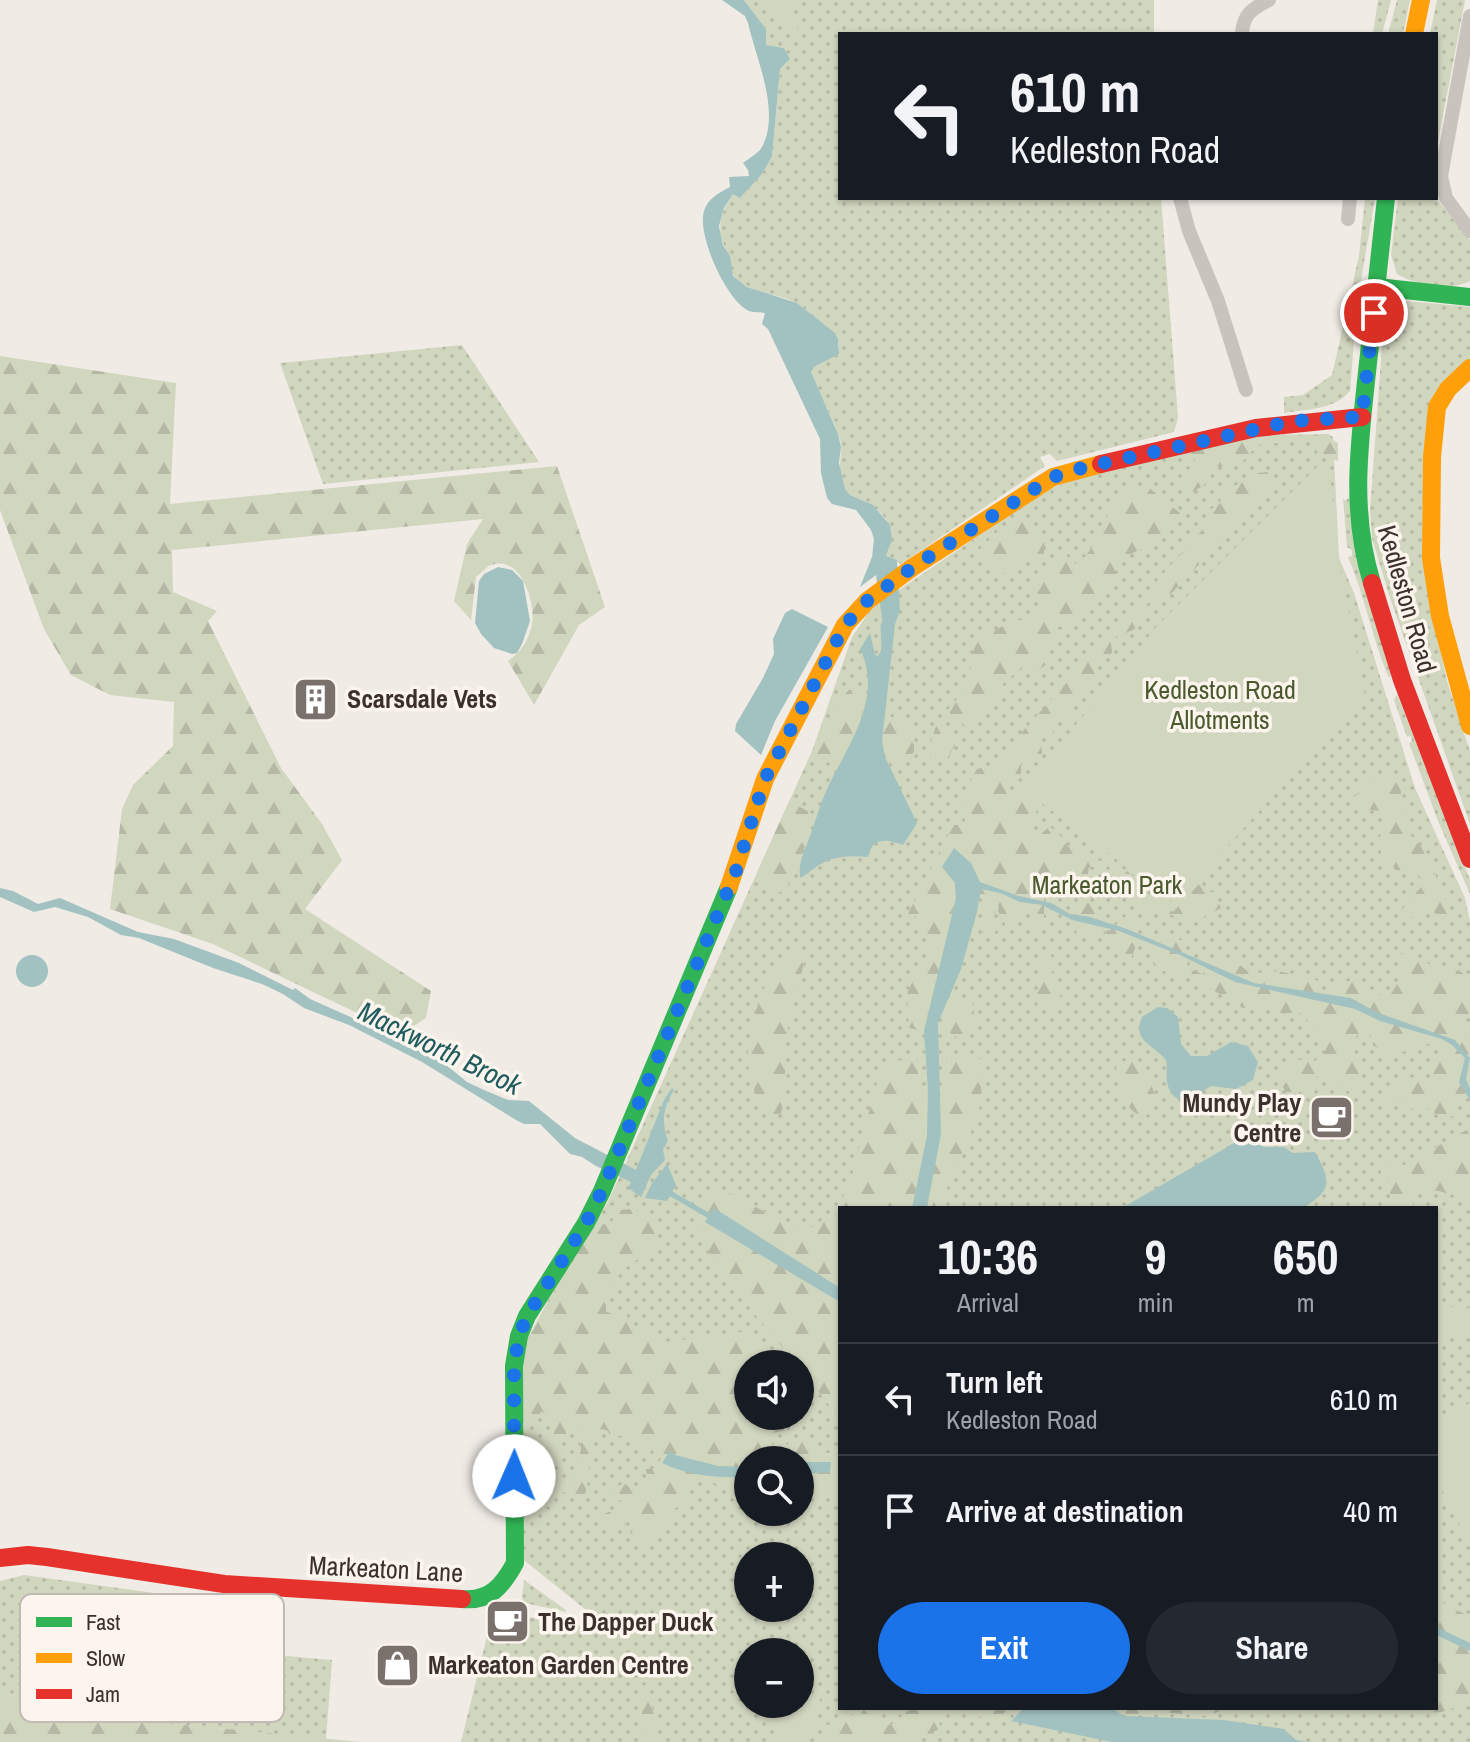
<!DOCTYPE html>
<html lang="en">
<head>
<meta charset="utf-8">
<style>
  :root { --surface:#171b24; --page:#242831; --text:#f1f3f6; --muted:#9ea1a6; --line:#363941; --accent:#1a73e8 }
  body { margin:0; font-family:"Archivo Narrow",sans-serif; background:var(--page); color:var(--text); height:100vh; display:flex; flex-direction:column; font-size:30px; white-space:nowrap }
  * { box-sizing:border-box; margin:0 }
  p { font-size:26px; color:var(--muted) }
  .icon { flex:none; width:44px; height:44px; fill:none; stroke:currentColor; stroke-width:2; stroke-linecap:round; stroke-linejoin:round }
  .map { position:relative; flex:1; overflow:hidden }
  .panel { position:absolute; left:838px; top:1206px; width:600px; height:504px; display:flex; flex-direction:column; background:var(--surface); border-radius:0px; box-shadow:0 2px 6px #0004 }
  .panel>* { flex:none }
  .top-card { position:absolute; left:838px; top:32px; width:600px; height:168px; border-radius:0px; box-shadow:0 2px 6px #0004; background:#171b24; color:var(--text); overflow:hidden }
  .fabs { position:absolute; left:734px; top:1350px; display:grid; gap:16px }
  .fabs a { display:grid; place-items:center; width:80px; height:80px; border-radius:50%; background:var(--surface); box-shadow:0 2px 6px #0004; font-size:40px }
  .pin { position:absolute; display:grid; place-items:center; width:68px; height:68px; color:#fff; margin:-34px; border:4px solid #fff; border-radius:50%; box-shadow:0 2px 8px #0007 }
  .me { position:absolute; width:88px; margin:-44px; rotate:1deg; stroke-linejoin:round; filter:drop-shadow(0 0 6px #0008) }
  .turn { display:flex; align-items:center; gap:28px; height:168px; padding:0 40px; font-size:36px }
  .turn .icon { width:104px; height:104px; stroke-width:2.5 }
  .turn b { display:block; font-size:56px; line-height:68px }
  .eta { display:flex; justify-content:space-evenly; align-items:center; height:136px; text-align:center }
  .eta b { font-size:48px; font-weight:700; line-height:56px }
  .button { display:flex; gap:16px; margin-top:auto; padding:16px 40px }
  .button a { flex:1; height:92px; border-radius:48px; background:var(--accent); color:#fff; font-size:32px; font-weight:700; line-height:92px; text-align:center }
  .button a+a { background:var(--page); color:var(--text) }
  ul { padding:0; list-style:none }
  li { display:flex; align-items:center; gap:24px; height:112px; padding:0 40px; border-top:2px solid var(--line) }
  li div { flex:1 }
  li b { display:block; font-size:30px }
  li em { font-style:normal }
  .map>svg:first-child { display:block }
  .grass { fill:url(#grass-dots); fill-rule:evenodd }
  .forest { fill:url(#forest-firs) }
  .garden { fill:#d1d6bf }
  .water { fill:#a1c2c1 }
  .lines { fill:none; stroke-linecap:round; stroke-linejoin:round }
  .stream { stroke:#a1c2c1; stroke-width:5 }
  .street { stroke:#c9c3be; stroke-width:14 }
  .fast { stroke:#30b455; stroke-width:18 }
  .slow { stroke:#ff9f0a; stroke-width:18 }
  .jam { stroke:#e5322d; stroke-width:18 }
  .route { stroke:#1a73e8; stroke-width:14; stroke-dasharray:0 25.2 }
  .labels { text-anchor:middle; stroke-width:7; stroke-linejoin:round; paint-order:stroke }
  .street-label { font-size:26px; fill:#3b302b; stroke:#fbf5ee }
  .park-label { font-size:26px; fill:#4a5a2e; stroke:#fbf5ee }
  .poi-label { font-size:26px; font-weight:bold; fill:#3b302b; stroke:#fbf5ee; text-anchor:start }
  .water-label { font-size:28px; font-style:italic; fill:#1f5a5e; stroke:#fbf5ee }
  .key { fill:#fbf5ee; stroke:#c1bab4; stroke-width:2 }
  .key-label { font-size:22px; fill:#3b302b }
</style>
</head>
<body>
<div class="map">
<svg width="1470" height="1742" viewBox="0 0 1470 1742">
  <defs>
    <pattern id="grass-dots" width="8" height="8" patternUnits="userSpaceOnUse" patternTransform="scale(2)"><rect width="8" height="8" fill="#d1d6bf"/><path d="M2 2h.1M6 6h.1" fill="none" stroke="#b4b8a4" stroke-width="1.8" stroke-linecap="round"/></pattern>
    <pattern id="forest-firs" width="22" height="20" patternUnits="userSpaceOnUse" patternTransform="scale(2)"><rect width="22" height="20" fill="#d1d6bf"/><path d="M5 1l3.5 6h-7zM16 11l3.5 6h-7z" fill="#b4b8a4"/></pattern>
  </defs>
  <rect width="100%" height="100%" fill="#f0ebe5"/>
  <g class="grass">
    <path d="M744 0H1154V34H840V198H1161L1178 418 1174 432 1057 461 1050 454 1040 457 1045 466 901 564 886 556C896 535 890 517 870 504 861 498 850 499 844 488 835 472 844 453 840 440 833 417 819 395 810 372L814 367 837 355C843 340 835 333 823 325 813 319 806 307 794 302 776 293 752 294 737 279 727 271 732 260 727 251 715 230 720 212 734 193L740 198 762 174 772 157 780 69 790 59 784 48 766 45V29Z"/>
    <polygon points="1378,0 1391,0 1382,34 1373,34"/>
    <polygon points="1397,0 1410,0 1403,34 1388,34"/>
    <polygon points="1437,0 1465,0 1436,152 1436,34 1430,34"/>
    <path d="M1365 198H1375L1357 304 1350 391C1334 410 1307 409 1284 413V397L1303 395 1332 375 1359 256Z"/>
    <path d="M1398 198H1436L1470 240V281C1451 291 1415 285 1397 274L1391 255Z"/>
    <polygon points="1407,301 1470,307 1470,358 1439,392 1427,590 1447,681 1470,751 1470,824 1390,598 1372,538 1370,511 1383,333 1389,315"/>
    <polygon points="462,345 539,462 323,484 280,363"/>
    <path d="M1328 434 1333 437 1339 558 1354 593 1415 788 1465 898 1470 922V1742H461L493 1612 587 1626 585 1609 520 1557 526 1342 559 1280 608 1202 812 751 852 637 871 609 1043 492 1084 475 1267 435ZM840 1208H1436V1708H840ZM748 1364H800V1416H748ZM748 1460H800V1512H748ZM748 1556H800V1608H748ZM748 1652H800V1704H748Z"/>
    <path d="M1343 498 1345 501 1349 498 1391 674 1389 678C1372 639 1365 596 1348 557L1352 556V550L1347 547Z"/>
    <polygon points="1397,694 1470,880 1470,894 1438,821 1409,743 1412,741 1411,736 1407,737 1394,700"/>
    <polygon points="24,1575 234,1604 230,1651 332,1660 326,1739 133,1720 0,1693 0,1581"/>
    <polygon points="524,1580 566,1610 566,1612 525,1603 522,1598"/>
  </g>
  <g class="forest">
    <polygon points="759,0 790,0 799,34 785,27"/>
    <path d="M0 356 176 383 170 504 557 466 605 607 579 625 534 705 508 661C521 652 529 640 532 624 536 603 521 554 491 565 486 567 480 574 476 577L471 620 454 601 467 544 483 519 172 550 173 592 217 611 208 621 281 768 322 824 342 860 305 909 431 991 426 1018 401 1034 213 944 110 909 122 809 133 785 173 746 174 702 110 695 71 675 44 629 0 510Z"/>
    <polygon points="1267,435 1326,436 1338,443 1338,461 1319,455 1313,445 1305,440 1258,445 1240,464 1217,467 1204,485 1193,492 1180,479 1185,470 1195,468 1195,458 1185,452"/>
    <path d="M1267 472 1276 484 1164 601H1152L1144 606 1147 616 1133 630 1113 638 1111 643 1112 653 1096 659 1097 679 1076 699 1071 719C1062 721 1057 717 1048 718L1053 723V734L1041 736 1042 756 1035 763 1021 761V776L1017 782 1012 783 1010 788 1012 793H1021L1036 800C1040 814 1029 826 1033 840H1041L1042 833 1049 827 1057 831 1068 847H1080L1091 861C1122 856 1151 893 1173 912L1199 884 1204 892H1213L1221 908 1205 916 1199 922C1182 924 1169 914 1155 904L1151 911 1142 909 1135 896 1115 887 1114 871 1107 866 1089 867 1087 879 1077 883 1042 875 1039 880 1038 894 1044 898V916L1038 930 1031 921 1037 910 1024 905 1016 921 1006 926 998 911 999 906H995L994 918 998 929 992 935 983 932 985 898 979 896V878L975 869 949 873 955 883 956 898 924 1031 909 1028 907 994 915 975 923 970 928 956 927 931 915 916 908 914 953 825H964L966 813 961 800 977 769 1003 762 1015 740 1203 529 1207 511 1220 504 1221 490 1250 480 1258 473Z"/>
    <path d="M1148 487 1180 513 1158 538 1146 543 1143 548C1127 556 1112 560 1116 581L1103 596 1095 593 1085 613 1079 616 1074 626 1057 627 1056 641 1044 650 1047 664 1037 671 1026 663 1003 684 1002 700 990 702 967 727 947 711 968 685 975 644 986 635 1003 626 1041 613C1039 603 1029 581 1037 573 1044 566 1052 563 1059 555L1066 554 1073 565 1084 558 1107 527V516L1116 501 1128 490Z"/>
    <polygon points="1023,521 1045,535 1044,553 1033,561 1022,558 999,578 991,569 991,558 982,558 978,551 1001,528"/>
    <polygon points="850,689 867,699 853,740 834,763 808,761 838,701"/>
    <path d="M890 716C908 726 915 730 914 752L900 765 890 767 883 749V720Z"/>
    <polygon points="936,726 948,729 955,745 948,757 932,762 929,748"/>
    <path d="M1380 773 1401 785C1399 803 1410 811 1408 832L1425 851 1451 912 1446 919 1428 909 1415 919 1401 911 1425 882 1415 871 1397 870 1382 859 1379 839 1385 826 1381 811 1364 809 1352 800 1366 782Z"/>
    <polygon points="789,801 809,812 811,833 786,890 775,894 757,873"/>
    <path d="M1085 901 1100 911 1106 934 1128 914 1138 925 1137 943 1131 959 1122 960 1117 943 1095 935 1078 936C1072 924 1076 911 1085 901Z"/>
    <path d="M1156 933 1184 941 1188 968 1202 974 1223 959 1234 960 1246 970 1266 974 1278 971 1317 980 1321 990H1329L1332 983C1353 976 1370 989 1388 999L1400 979 1397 969 1401 953 1434 966H1452L1470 978V1016H1460L1465 1030 1470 1035V1086L1457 1104 1455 1116C1443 1118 1435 1115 1425 1107L1418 1112 1405 1105 1402 1100 1389 1106 1382 1093C1400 1071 1405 1074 1430 1084L1433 1061 1440 1048 1418 1041 1409 1050 1390 1056 1371 1044V1032L1360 1031 1350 1046 1362 1062V1092L1353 1095 1343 1087 1317 1076 1309 1092H1286L1276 1075 1281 1065 1295 1059 1314 1062 1326 1052 1324 1040 1301 1013H1276L1266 1006 1243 1008 1188 975H1170L1153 964 1146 941Z"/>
    <path d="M795 949 804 957V963L789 1022 785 1051V1095L781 1113 771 1118C760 1112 759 1103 755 1092 752 1082 748 1072 748 1061 746 1032 766 961 795 949Z"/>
    <polygon points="1050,954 1056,963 1051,975 1062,988 1059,1003 1041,1011 1034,997 1042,981 1037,966 1039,957"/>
    <polygon points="955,995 973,1003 975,1021 962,1041 946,1030 946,1011"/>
    <path d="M917 1057 919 1088 944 1092 947 1057 983 1059 979 1113 939 1208H840V1419L800 1368V1364H797C775 1337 698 1253 698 1223 698 1208 711 1197 722 1189L791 1226 815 1227 840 1203 849 1185 882 1064Z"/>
    <path d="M1130 1060 1139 1063C1149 1077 1161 1098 1151 1114 1125 1121 1121 1088 1116 1068L1120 1062Z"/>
    <polygon points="1470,1128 1470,1200 1439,1191 1413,1189 1413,1207 1390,1208 1390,1184 1380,1173 1387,1162 1402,1166"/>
    <path d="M634 1209 653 1220 658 1239 652 1252 631 1263 619 1275 606 1298V1312L627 1316 633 1330 651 1328 665 1342 741 1332 765 1349 776 1364H748V1416H780L785 1430 770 1434 774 1449 781 1451 793 1438 808 1441 817 1452 840 1454V1494L827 1495 800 1490V1460H748V1481L739 1480 737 1488 693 1481 687 1502 674 1509 656 1542 632 1543 629 1521 617 1532 596 1518 613 1510 622 1501 602 1496 624 1483 637 1492 647 1476 646 1469 658 1468 661 1456 656 1455 650 1448 635 1445 632 1433 611 1438 608 1431 602 1429 594 1431C588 1452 591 1474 585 1495L543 1490 529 1484 532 1480 572 1482 581 1450 579 1428 565 1434 558 1456 540 1460 539 1440 551 1434V1421L542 1411 533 1422 523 1423 521 1375 526 1342 594 1225 610 1224 619 1210Z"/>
    <path d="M1436 1599 1470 1617V1701C1438 1714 1443 1715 1408 1708H1436Z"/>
    <polygon points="641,1685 649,1686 658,1742 643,1742"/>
    <polygon points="0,1693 133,1720 361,1742 0,1742"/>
    <polygon points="911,1708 935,1708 941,1728 913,1742 820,1742 825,1726 864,1710 879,1723 891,1725"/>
    <polygon points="963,1708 1009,1708 994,1724"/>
    <polygon points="1104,1708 1215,1708 1219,1711 1209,1716 1157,1712 1153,1716 1124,1715"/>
  </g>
  <g class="garden">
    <polygon points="1321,463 1329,465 1339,560 1365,695 1175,904 1023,789 1158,625"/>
    <polygon points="1436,1306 1470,1308 1470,1336 1436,1334"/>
    <polygon points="1470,1403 1470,1546 1436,1477 1436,1420"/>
    <polygon points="800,1692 821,1696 810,1742 776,1742 778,1704 800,1704"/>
  </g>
  <g class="water">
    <path d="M722 0H744L766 29V45L784 48 790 59 780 69 772 157 762 174 740 198 733 194 724 208 719 226 723 245 730 256 733 276 747 287 797 303 835 333 838 339 839 354 814 367 811 372 838 434 841 447 839 463 845 489 850 495 873 505 890 525 892 540 886 556 897 560 900 611 895 624 882 741 885 757 917 823 903 845C887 839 872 837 868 857 850 855 831 856 816 867 810 871 807 875 800 878 798 862 805 850 810 836 816 820 820 804 827 789 848 745 884 698 860 649L870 633 875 655 878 656C889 642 878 595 876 575L860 587 872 557 874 539 871 530 856 510 832 504 827 498 821 473 820 439 768 329 762 324 765 313C760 312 752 313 747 310 725 297 697 235 704 211 708 198 719 193 730 187L729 177 749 176 748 170 743 163C749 158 758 154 762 147 781 111 756 59 748 23L745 16Z"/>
    <polygon points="498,567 512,570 523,581 530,621 522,644 517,653 512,654 494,648 481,634 475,623 479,581 484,574"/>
    <polygon points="792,609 828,627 775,721 761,755 735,731 736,724 763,678 774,654 773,639 785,613"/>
    <polygon points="954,848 971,863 980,882 1019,896 1051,903 1070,914 1090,917 1127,929 1254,983 1351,998 1376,1012 1455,1040 1470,1058 1466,1079 1470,1089 1470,1100 1459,1082 1465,1058 1452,1045 1442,1039 1380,1021 1355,1009 1235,982 1180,955 1119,931 1072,920 1042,905 1020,902 1000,893 981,889 977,912 961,969 938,1023 941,1134 927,1208 912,1208 927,1136 928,1090 924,1031 956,898 955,883 942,867"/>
    <path d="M0 888 13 891 38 904 60 898 138 932 174 939 239 963 293 990 295 988 310 999 355 1019 445 1064 467 1082 484 1090 508 1100 529 1101 575 1138 636 1170 664 1100 672 1088 674 1090C663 1108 661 1121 668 1141L663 1150 665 1160 651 1175 641 1197 628 1188 631 1182 596 1166 582 1157 570 1154 540 1124H524L516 1120 422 1062 349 1025 304 1008 283 994 262 984 213 968 139 938 121 935 88 917 55 907 34 912 0 897Z"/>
    <circle cx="32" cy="971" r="16"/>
    <path d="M1158 1007 1167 1008 1178 1017 1181 1044 1191 1056H1207L1231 1042 1248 1046 1258 1062 1253 1080 1236 1089 1211 1086C1198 1094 1177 1112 1168 1086 1165 1078 1168 1068 1166 1060 1153 1044 1132 1042 1142 1017Z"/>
    <path d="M1248 1135 1255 1136 1263 1147H1284L1293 1153 1315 1152C1331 1181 1333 1190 1303 1208H1122Z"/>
    <polygon points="667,1164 676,1185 667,1201 645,1198 652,1183"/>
    <polygon points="714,1208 840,1288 840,1302 705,1222"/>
    <path d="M670 1451 675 1455 718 1466 748 1467V1477C718 1478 689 1476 662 1463Z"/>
    <polygon points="800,1462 831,1462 830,1472 800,1474"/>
    <polygon points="1436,1627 1470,1643 1470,1651 1436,1635"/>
    <polygon points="1024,1708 1112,1708 1124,1716 1224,1720 1284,1729 1296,1740 1307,1742 1112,1742 1011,1721"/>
  </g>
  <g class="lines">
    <g class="stream">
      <polyline points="883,625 884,651"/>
      <polyline points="668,1192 711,1217"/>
    </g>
    <g class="street">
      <polyline points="1470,16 1441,176 1446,198 1470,231"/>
      <path d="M1242 34C1243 14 1252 9 1269 0"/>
      <polyline points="1180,198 1189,231 1218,301 1246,390"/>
      <polyline points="1348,219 1350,198"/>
    </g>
    <g class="fast">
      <polyline points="1377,287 1470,297"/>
      <path d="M1372 583C1349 509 1360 439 1368 363 1374 308 1380 253 1386 198"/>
      <path d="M462 1599C490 1602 503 1585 515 1563L514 1366 519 1336 527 1316 586 1223 602 1191 729 887"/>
    </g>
    <g class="slow">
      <polyline points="1414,34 1421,0"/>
      <polyline points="1470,368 1448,389 1437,407 1432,457 1431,558 1440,616 1470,726"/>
      <polyline points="729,887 765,779 845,625 867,601 913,567 1053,477 1101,464"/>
    </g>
    <g class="jam">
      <polyline points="1101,464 1256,428 1362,417"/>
      <polyline points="1372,583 1402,680 1470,859"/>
      <polyline points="0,1558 28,1555 47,1557 224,1584 462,1599"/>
    </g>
  </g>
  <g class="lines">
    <polyline class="route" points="514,1476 514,1366 519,1336 527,1316 586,1223 602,1191 736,871 765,779 845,625 867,601 913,567 1053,477 1082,468 1293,421 1362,417 1374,313"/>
  </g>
  <defs>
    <symbol id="building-square" viewBox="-11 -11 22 22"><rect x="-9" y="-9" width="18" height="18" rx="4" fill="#7a716c" stroke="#fbf5ee"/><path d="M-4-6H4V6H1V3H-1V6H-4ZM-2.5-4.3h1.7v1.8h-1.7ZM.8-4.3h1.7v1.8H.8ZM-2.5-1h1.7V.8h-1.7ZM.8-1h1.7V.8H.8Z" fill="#fff"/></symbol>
    <symbol id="cafe-square" viewBox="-11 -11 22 22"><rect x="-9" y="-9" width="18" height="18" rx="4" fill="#7a716c" stroke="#fbf5ee"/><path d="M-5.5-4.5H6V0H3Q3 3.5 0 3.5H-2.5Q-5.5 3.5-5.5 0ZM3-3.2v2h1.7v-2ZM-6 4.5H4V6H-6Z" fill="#fff"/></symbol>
    <symbol id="shop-square" viewBox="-11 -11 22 22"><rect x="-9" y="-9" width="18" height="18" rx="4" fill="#7a716c" stroke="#fbf5ee"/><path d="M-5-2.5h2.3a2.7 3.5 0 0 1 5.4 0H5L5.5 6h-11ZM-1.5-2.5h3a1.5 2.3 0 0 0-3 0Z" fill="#fff"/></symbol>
  </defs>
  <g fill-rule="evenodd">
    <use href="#building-square" x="290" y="674" width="51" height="51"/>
    <use href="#cafe-square" x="1306" y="1092" width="51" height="51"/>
    <use href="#cafe-square" x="482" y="1596" width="51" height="51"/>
    <use href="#shop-square" x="372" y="1640" width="51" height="51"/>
  </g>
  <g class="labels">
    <g class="street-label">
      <text transform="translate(1407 599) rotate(74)" y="9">Kedleston Road</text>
      <text transform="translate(386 1569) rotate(3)" y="9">Markeaton Lane</text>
    </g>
    <g class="park-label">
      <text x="1220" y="699">Kedleston Road<tspan x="1220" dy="30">Allotments</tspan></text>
      <text x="1107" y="894">Markeaton Park</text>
    </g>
    <g class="poi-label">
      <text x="347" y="708">Scarsdale Vets</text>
      <text x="1301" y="1112" text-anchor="end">Mundy Play<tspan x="1301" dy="30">Centre</tspan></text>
      <text x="538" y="1631">The Dapper Duck</text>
      <text x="428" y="1674">Markeaton Garden Centre</text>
    </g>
    <g class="water-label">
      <text transform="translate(440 1048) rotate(26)" y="10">Mackworth Brook</text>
    </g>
  </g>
  <rect x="20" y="1594" width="264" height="128" rx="12" class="key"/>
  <rect x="36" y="1617" width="36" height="10" fill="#30b455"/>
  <rect x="36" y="1653" width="36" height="10" fill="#ff9f0a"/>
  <rect x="36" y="1689" width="36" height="10" fill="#e5322d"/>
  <g class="key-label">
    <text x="86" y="1630">Fast</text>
    <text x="86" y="1666">Slow</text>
    <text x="86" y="1702">Jam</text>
  </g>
</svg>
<div class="fabs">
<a><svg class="icon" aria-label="sound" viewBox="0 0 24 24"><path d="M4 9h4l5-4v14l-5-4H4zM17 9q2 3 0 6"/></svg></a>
<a><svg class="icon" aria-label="search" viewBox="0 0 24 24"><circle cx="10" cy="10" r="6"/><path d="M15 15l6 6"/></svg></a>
<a>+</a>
<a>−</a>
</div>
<div class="pin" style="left:1374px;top:313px;background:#d93025"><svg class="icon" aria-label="arrive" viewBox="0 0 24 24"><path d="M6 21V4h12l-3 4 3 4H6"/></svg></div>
<svg class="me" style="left:514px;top:1476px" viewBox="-20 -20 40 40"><circle r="19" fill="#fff"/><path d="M0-13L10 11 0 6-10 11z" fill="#1a73e8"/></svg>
<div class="top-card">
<div class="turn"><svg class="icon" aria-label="left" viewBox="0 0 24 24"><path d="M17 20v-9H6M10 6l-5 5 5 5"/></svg><div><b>610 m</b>Kedleston Road</div></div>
</div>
<section class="panel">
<div class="eta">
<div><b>10:36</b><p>Arrival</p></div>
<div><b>9</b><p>min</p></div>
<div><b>650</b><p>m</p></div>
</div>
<ul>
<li><svg class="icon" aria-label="left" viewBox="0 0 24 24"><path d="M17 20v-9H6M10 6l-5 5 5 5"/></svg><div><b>Turn left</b><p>Kedleston Road</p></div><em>610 m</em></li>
<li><svg class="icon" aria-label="arrive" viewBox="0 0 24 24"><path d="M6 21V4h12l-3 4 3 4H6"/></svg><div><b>Arrive at destination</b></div><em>40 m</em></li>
</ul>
<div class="button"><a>Exit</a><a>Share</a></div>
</section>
</div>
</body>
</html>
